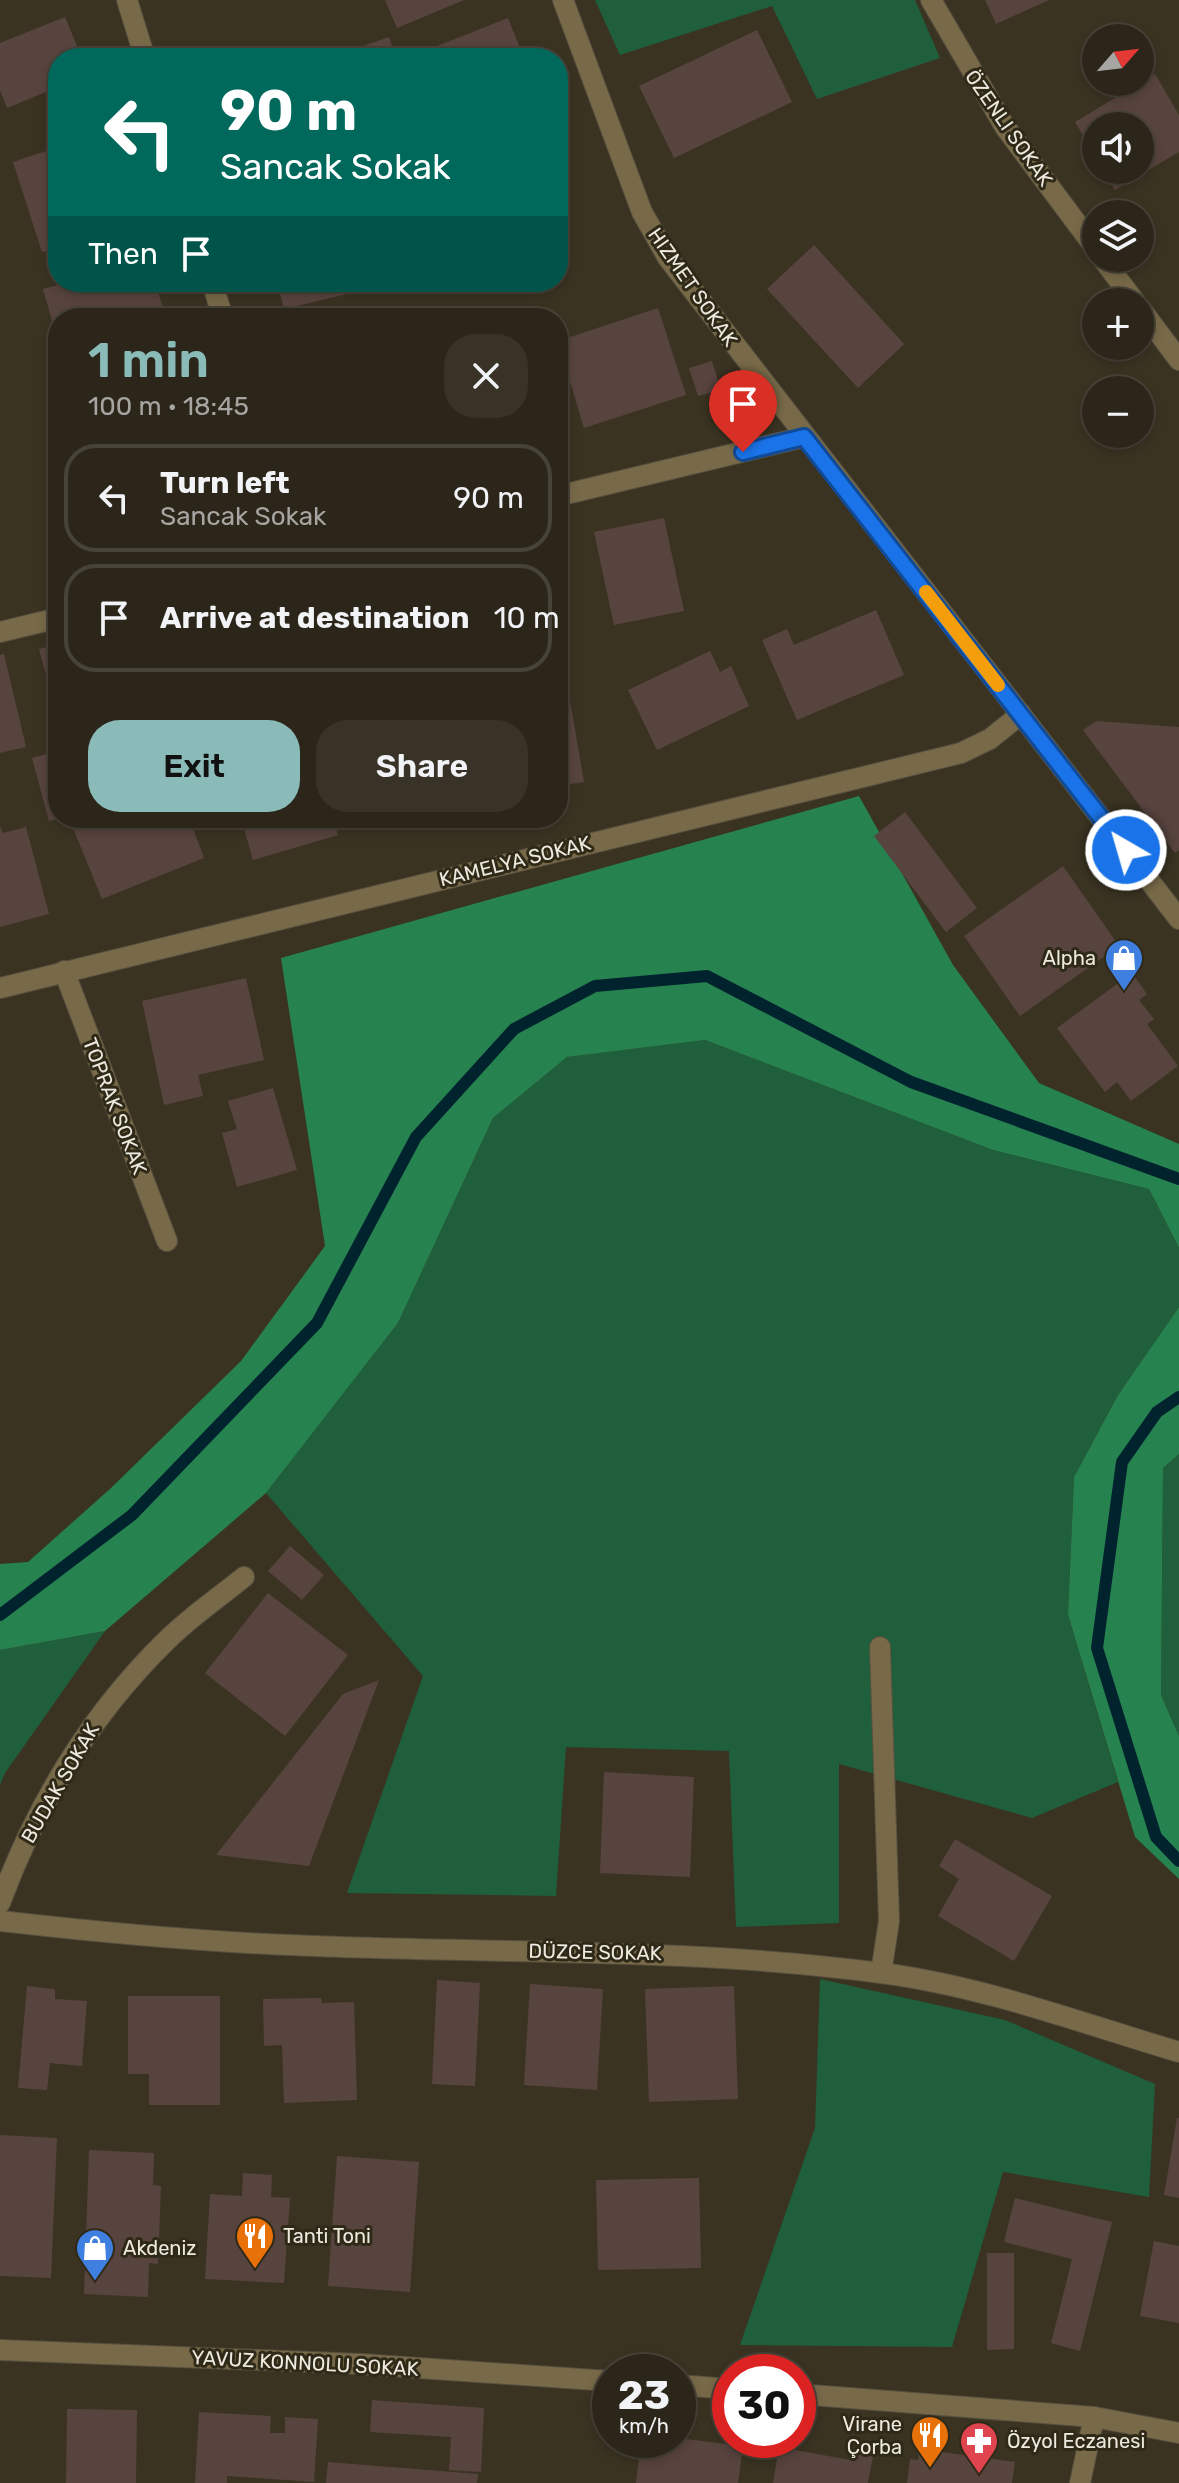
<!DOCTYPE html>
<html lang="en">
<head>
<meta charset="utf-8">
<style>
  :root { --surface:#2c261a; --page:#383227; --text:#f1f3f6; --muted:#a6a5a2; --line:#484339; --accent:#8bbbb9 }
  body { margin:0; font-family:Rubik,sans-serif; background:var(--page); color:var(--text); height:100vh; display:flex; flex-direction:column; font-size:30px; white-space:nowrap }
  * { box-sizing:border-box; margin:0 }
  p { font-size:26px; color:var(--muted) }
  .icon { flex:none; width:44px; height:44px; fill:none; stroke:currentColor; stroke-width:2; stroke-linecap:round; stroke-linejoin:round }
  .map { position:relative; flex:1; overflow:hidden }
  .details { position:absolute; left:48px; top:308px; width:520px; height:520px; display:flex; flex-direction:column; background:var(--surface); border-radius:32px; box-shadow:0 4px 12px #0003,0 0 0 2px var(--line) }
  .details>* { flex:none }
  .banner { position:absolute; left:48px; top:48px; width:520px; height:244px; border-radius:32px; box-shadow:0 4px 12px #0003,0 0 0 2px var(--line); background:#00695c; color:#fff; overflow:hidden }
  .needle { width:52px; rotate:62deg }
  .fabs { position:absolute; left:1082px; top:24px; display:grid; gap:16px }
  .fabs a { display:grid; place-items:center; width:72px; height:72px; border-radius:50%; background:var(--surface); box-shadow:0 4px 12px #0003,0 0 0 2px var(--line); font-size:40px }
  .speed { position:absolute; left:592px; top:2354px; display:flex; gap:16px; font-size:40px; font-weight:700; text-align:center }
  .speed>* { display:grid; place-content:center; width:104px; height:104px; border-radius:50%; background:var(--surface); box-shadow:0 4px 12px #0003,0 0 0 2px var(--line); line-height:1 }
  .speed small { font-size:20px; font-weight:400 }
  .speed .limit { border:12px solid #d22; background:#fff; color:#111 }
  .pin { position:absolute; display:grid; place-items:center; width:68px; height:68px; color:#fff; margin:-82px -34px; border-radius:50% 50% 50% 0; rotate:-45deg; box-shadow:0 0 8px #0007 }
  .pin .icon { rotate:45deg }
  .me { position:absolute; width:88px; margin:-44px; rotate:322deg; stroke-linejoin:round; filter:drop-shadow(0 0 6px #0008) }
  .turn { display:flex; align-items:center; gap:28px; height:168px; padding:0 40px; font-size:36px }
  .turn .icon { width:104px; height:104px; stroke-width:2.5 }
  .turn b { display:block; font-size:56px; line-height:68px }
  .then { display:flex; align-items:center; height:76px; padding:0 40px; background:#0003; gap:16px; font-size:30px }
  .round { display:grid; place-items:center; flex:none; width:84px; height:84px; border-radius:32px; background:var(--page) }
  .summary { display:flex; align-items:center; justify-content:space-between; height:136px; padding:0 40px }
  h1 { font-size:48px; font-weight:600; line-height:60px; color:var(--accent) }
  .action { display:flex; gap:16px; margin-top:auto; padding:16px 40px }
  .action a { flex:1; height:92px; border-radius:32px; background:var(--accent); color:#111; font-size:32px; font-weight:600; line-height:92px; text-align:center }
  .action a+a { background:var(--page); color:var(--text) }
  ul { padding:0; list-style:none }
  li { display:flex; align-items:center; gap:24px; height:108px; margin:0 16px 12px; padding:0 24px; border:4px solid var(--line); border-radius:32px }
  li div { flex:1 }
  li b { display:block; font-size:30px }
  li em { font-style:normal }
  .map>svg:first-child { display:block }
  .green { fill:#1f5f3b }
  .forest { fill:#26824f }
  .lines { fill:none; stroke-linecap:round; stroke-linejoin:round }
  .stream { stroke:#00232e; stroke-width:12 }
  .building { fill:#58443f }
  .minor-casing { stroke:#575040; stroke-width:22 }
  .tertiary-casing { stroke:#575040; stroke-width:22 }
  .minor { stroke:#786a48; stroke-width:20 }
  .tertiary { stroke:#786a48; stroke-width:20 }
  .route-casing { stroke:#114b97; stroke-width:20 }
  .route { stroke:#1a73e8; stroke-width:14 }
  .slow { stroke:#f59e0b; stroke-width:14 }
  .labels { text-anchor:middle; stroke-width:6; stroke-linejoin:round; paint-order:stroke }
  .street-label { font-size:20px; fill:#ede9de; stroke:#2f2918 }
  .poi-label { font-size:20px; fill:#ede9de; stroke:#2f2918; text-anchor:start }
</style>
</head>
<body>
<div class="map">
<svg width="1179" height="2483" viewBox="0 0 1179 2483">
  <rect width="100%" height="100%" fill="#3a3322"/>
  <g class="green">
    <polygon points="595,0 915,0 940,58 817,99 772,6 620,55"/>
    <polygon points="705,1040 993,1150 1149,1189 1179,1248 1179,1307 1118,1395 1074,1477 1068,1615 1118,1782 1032,1818 839,1764 839,1923 736,1927 729,1751 566,1747 556,1896 347,1893 423,1676 266,1493 398,1323 493,1118 567,1057"/>
    <polygon points="1179,1454 1179,1736 1161,1695 1163,1468"/>
    <polygon points="105,1631 5,1773 0,1785 0,1650"/>
    <polygon points="820,1979 1005,2020 1155,2084 1149,2197 1003,2172 952,2347 740,2345 815,2128"/>
  </g>
  <g class="forest">
    <polygon points="859,796 953,965 1039,1083 1179,1144 1179,1248 1149,1189 993,1150 705,1040 567,1057 493,1118 398,1323 266,1493 105,1631 0,1650 0,1564 28,1562 111,1488 241,1361 325,1246 281,958"/>
    <polygon points="1179,1307 1179,1454 1163,1468 1161,1695 1179,1736 1179,1879 1135,1837 1068,1615 1074,1477 1118,1395"/>
  </g>
  <g class="lines">
    <g class="stream">
      <polyline points="1179,1397 1157,1412 1122,1462 1097,1648 1156,1837 1179,1861"/>
      <polyline points="0,1615 132,1515 317,1323 416,1137 514,1029 595,986 707,976 911,1082 1179,1179"/>
    </g>
  </g>
  <g class="building">
    <polygon points="385,0 464,0 397,28"/>
    <polygon points="985,0 1049,0 996,24"/>
    <polygon points="65,17 82,58 58,58 58,87 7,108 0,90 0,43"/>
    <polygon points="508,18 524,58 407,58"/>
    <polygon points="757,30 792,102 674,158 639,86"/>
    <polygon points="389,37 396,58 355,58 352,50"/>
    <polygon points="1155,74 1179,115 1179,152 1115,190 1103,170 1140,170 1140,126 1096,126 1096,157 1075,122"/>
    <polygon points="58,147 58,247 42,252 13,162"/>
    <polygon points="814,245 904,344 858,388 767,289"/>
    <polygon points="69,282 155,282 166,318 58,318 57,338 43,289"/>
    <polygon points="277,282 393,282 393,283 284,309"/>
    <polygon points="658,308 686,395 584,428 558,341"/>
    <polygon points="712,361 721,390 698,396 689,368"/>
    <polygon points="664,518 684,611 614,625 594,532"/>
    <polygon points="558,606 568,636 558,639"/>
    <polygon points="876,610 904,675 797,720 762,640 787,629 794,645"/>
    <polygon points="58,644 58,715 57,715 39,649"/>
    <polygon points="710,651 720,672 731,666 749,706 657,750 628,690"/>
    <polygon points="4,654 26,747 0,753 0,655"/>
    <polygon points="568,689 584,782 558,786 558,690"/>
    <polygon points="1096,721 1179,727 1179,850 1175,853 1083,730"/>
    <polygon points="58,751 58,819 49,821 32,758"/>
    <polygon points="905,812 977,908 946,932 874,836"/>
    <polygon points="98,818 189,818 204,858 102,899 73,828"/>
    <polygon points="241,818 333,818 338,835 253,860"/>
    <polygon points="340,818 365,818 366,824 342,829"/>
    <polygon points="0,826 3,833 26,827 49,914 0,927"/>
    <polygon points="1063,866 1119,946 1020,1016 964,936"/>
    <polygon points="1132,973 1147,994 1139,1000 1154,1019 1147,1024 1178,1066 1131,1101 1117,1082 1105,1092 1057,1028"/>
    <polygon points="246,978 264,1060 198,1075 203,1096 164,1105 142,1001"/>
    <polygon points="273,1088 297,1170 237,1187 222,1133 237,1129 228,1101"/>
    <polygon points="290,1546 324,1575 302,1600 268,1571"/>
    <polygon points="268,1593 348,1655 285,1736 205,1673"/>
    <polygon points="379,1680 309,1866 216,1855 343,1694"/>
    <polygon points="604,1772 694,1777 690,1877 600,1873"/>
    <polygon points="955,1839 1052,1896 1014,1961 938,1916 959,1879 939,1866"/>
    <polygon points="437,1980 480,1983 475,2086 432,2084"/>
    <polygon points="530,1984 603,1989 597,2090 524,2085"/>
    <polygon points="27,1986 55,1989 55,1999 87,2001 82,2066 50,2063 47,2090 18,2088"/>
    <polygon points="734,1986 738,2099 649,2102 645,1989"/>
    <polygon points="128,1996 220,1996 220,2105 149,2105 149,2074 128,2074"/>
    <polygon points="321,1998 322,2003 354,2002 357,2100 284,2103 282,2045 264,2046 263,1999"/>
    <polygon points="1177,2118 1179,2118 1179,2198 1164,2195"/>
    <polygon points="0,2135 57,2138 51,2278 0,2276"/>
    <polygon points="89,2150 154,2153 153,2185 161,2186 158,2264 149,2263 148,2297 84,2294"/>
    <polygon points="337,2156 419,2162 410,2292 328,2286"/>
    <polygon points="243,2173 272,2175 271,2197 290,2198 284,2283 205,2279 210,2194 242,2196"/>
    <polygon points="699,2178 701,2268 598,2270 596,2180"/>
    <polygon points="1015,2198 1112,2222 1080,2351 1051,2343 1072,2259 1004,2242"/>
    <polygon points="1154,2241 1179,2246 1179,2323 1140,2316"/>
    <polygon points="987,2253 1014,2253 1014,2349 987,2350"/>
    <polygon points="372,2400 484,2408 481,2472 449,2470 451,2437 370,2432"/>
    <polygon points="67,2409 137,2410 136,2483 66,2483"/>
    <polygon points="199,2412 271,2416 270,2433 285,2433 285,2417 318,2419 314,2482 227,2476 227,2483 195,2483"/>
    <polygon points="678,2438 743,2446 738,2483 636,2483 641,2440"/>
    <polygon points="779,2447 850,2460 852,2453 873,2456 868,2483 773,2483"/>
    <polygon points="920,2449 1015,2462 1012,2483 907,2483 910,2459 918,2460"/>
    <polygon points="328,2462 478,2474 477,2483 326,2483"/>
  </g>
  <g class="lines">
    <defs>
      <g id="minor">
        <polyline points="127,0 145,58"/>
        <polyline points="563,0 642,212 668,258 1179,919"/>
        <polyline points="931,0 1005,127 1096,249"/>
        <polyline points="1102,258 1135,302"/>
        <polyline points="212,282 223,318"/>
        <polyline points="1140,308 1179,360"/>
        <polyline points="558,496 804,437"/>
        <polyline points="0,632 58,618"/>
        <polyline points="64,971 167,1241"/>
        <polyline points="0,988 961,753 990,739 1021,714"/>
        <polyline points="880,1647 889,1921 881,1973"/>
        <path d="M0 1903C37 1803 91 1714 167 1640 190 1617 218 1598 244 1577"/>
        <path d="M0 1921C96 1932 192 1941 289 1945 487 1954 685 1947 881 1973 983 1986 1081 2023 1179 2052"/>
        <polyline points="1080,2483 1094,2417"/>
      </g>
      <g id="tertiary">
        <polyline points="0,2350 361,2364 610,2381"/>
        <polyline points="678,2385 730,2389"/>
        <polyline points="798,2394 1094,2417 1179,2433"/>
      </g>
    </defs>
    <use href="#minor" class="minor-casing"/>
    <use href="#tertiary" class="tertiary-casing"/>
    <use href="#minor" class="minor"/>
    <use href="#tertiary" class="tertiary"/>
  </g>
  <g class="lines">
    <defs>
      <polyline id="route" points="743,452 804,437 1126,850"/>
    </defs>
    <use href="#route" class="route-casing"/>
    <use href="#route" class="route"/>
    <polyline class="slow" points="926,592 998,685"/>
  </g>
  <defs>
    <symbol id="shop-pin" viewBox="-11 -11 22 30"><path d="M0 17L-7.5 6A9.5 9.5 0 1 1 7.5 6Z" fill="#3f7fe0" stroke="#2f2918"/><path d="M-5-2.5h2.3a2.7 3.5 0 0 1 5.4 0H5L5.5 6h-11ZM-1.5-2.5h3a1.5 2.3 0 0 0-3 0Z" fill="#fff"/></symbol>
    <symbol id="restaurant-pin" viewBox="-11 -11 22 30"><path d="M0 17L-7.5 6A9.5 9.5 0 1 1 7.5 6Z" fill="#e8710a" stroke="#2f2918"/><path d="M-5-6h1v4h1v-4h1v4h1v-4h1v5L-1.5 .5V6h-2V.5L-5-1ZM5-6V6H3V1.5H1.5Q1.5-4 5-6Z" fill="#fff"/></symbol>
    <symbol id="pharmacy-pin" viewBox="-11 -11 22 30"><path d="M0 17L-7.5 6A9.5 9.5 0 1 1 7.5 6Z" fill="#e0444e" stroke="#2f2918"/><path d="M-2-6h4v4h4v4h-4v4h-4v-4h-4v-4h4Z" fill="#fff"/></symbol>
  </defs>
  <g fill-rule="evenodd">
    <use href="#shop-pin" x="1102" y="936" width="44" height="60"/>
    <use href="#restaurant-pin" x="233" y="2214" width="44" height="60"/>
    <use href="#shop-pin" x="73" y="2226" width="44" height="60"/>
    <use href="#restaurant-pin" x="908" y="2413" width="44" height="60"/>
    <use href="#pharmacy-pin" x="957" y="2419" width="44" height="60"/>
  </g>
  <g class="labels">
    <g class="street-label">
      <text transform="translate(1009 128) rotate(55)" y="7">ÖZENLI SOKAK</text>
      <text transform="translate(693 287) rotate(55)" y="7">HIZMET SOKAK</text>
      <text transform="translate(515 861) rotate(-14)" y="7">KAMELYA SOKAK</text>
      <text transform="translate(115 1106) rotate(69)" y="7">TOPRAK SOKAK</text>
      <text transform="translate(60 1783) rotate(-60)" y="7">BUDAK SOKAK</text>
      <text transform="translate(595 1952) rotate(1)" y="7">DÜZCE SOKAK</text>
      <text transform="translate(305 2363) rotate(3)" y="7">YAVUZ KONNOLU SOKAK</text>
    </g>
    <g class="poi-label">
      <text x="1096" y="965" text-anchor="end">Alpha</text>
      <text x="283" y="2243">Tanti Toni</text>
      <text x="123" y="2255">Akdeniz</text>
      <text x="902" y="2431" text-anchor="end">Virane<tspan x="902" dy="23">Çorba</tspan></text>
      <text x="1007" y="2448">Özyol Eczanesi</text>
    </g>
  </g>
</svg>
<div class="fabs">
<a><svg class="needle" viewBox="-14 -14 28 28"><path d="M0-13l5 13h-10z" fill="#e53935"/><path d="M0 13l5-13h-10z" fill="#a6a5a2"/></svg></a>
<a><svg class="icon" aria-label="sound" viewBox="0 0 24 24"><path d="M4 9h4l5-4v14l-5-4H4zM17 9q2 3 0 6"/></svg></a>
<a><svg class="icon" aria-label="layers" viewBox="0 0 24 24"><path d="M12 4l9 5-9 5-9-5zM3 14l9 5 9-5"/></svg></a>
<a>+</a>
<a>−</a>
</div>
<div class="speed"><div>23<small>km/h</small></div><div class="limit">30</div></div>
<div class="pin" style="left:743px;top:452px;background:#d93025"><svg class="icon" aria-label="arrive" viewBox="0 0 24 24"><path d="M6 21V4h12l-3 4 3 4H6"/></svg></div>
<svg class="me" style="left:1126px;top:850px" viewBox="-20 -20 40 40"><circle r="17" fill="#1a73e8" stroke="#fff" stroke-width="3"/><path d="M0-11L8 9 0 5-8 9z" fill="#fff"/></svg>
<div class="banner">
<div class="turn"><svg class="icon" aria-label="left" viewBox="0 0 24 24"><path d="M17 20v-9H6M10 6l-5 5 5 5"/></svg><div><b>90 m</b>Sancak Sokak</div></div>
<div class="then">Then<svg class="icon" aria-label="arrive" viewBox="0 0 24 24"><path d="M6 21V4h12l-3 4 3 4H6"/></svg></div>
</div>
<section class="details">
<div class="summary"><div><h1>1 min</h1><p>100 m · 18:45</p></div><a class="round"><svg class="icon" aria-label="close" viewBox="0 0 24 24"><path d="M6 6l12 12M18 6L6 18"/></svg></a></div>
<ul>
<li><svg class="icon" aria-label="left" viewBox="0 0 24 24"><path d="M17 20v-9H6M10 6l-5 5 5 5"/></svg><div><b>Turn left</b><p>Sancak Sokak</p></div><em>90 m</em></li>
<li><svg class="icon" aria-label="arrive" viewBox="0 0 24 24"><path d="M6 21V4h12l-3 4 3 4H6"/></svg><div><b>Arrive at destination</b></div><em>10 m</em></li>
</ul>
<div class="action"><a>Exit</a><a>Share</a></div>
</section>
</div>
</body>
</html>
